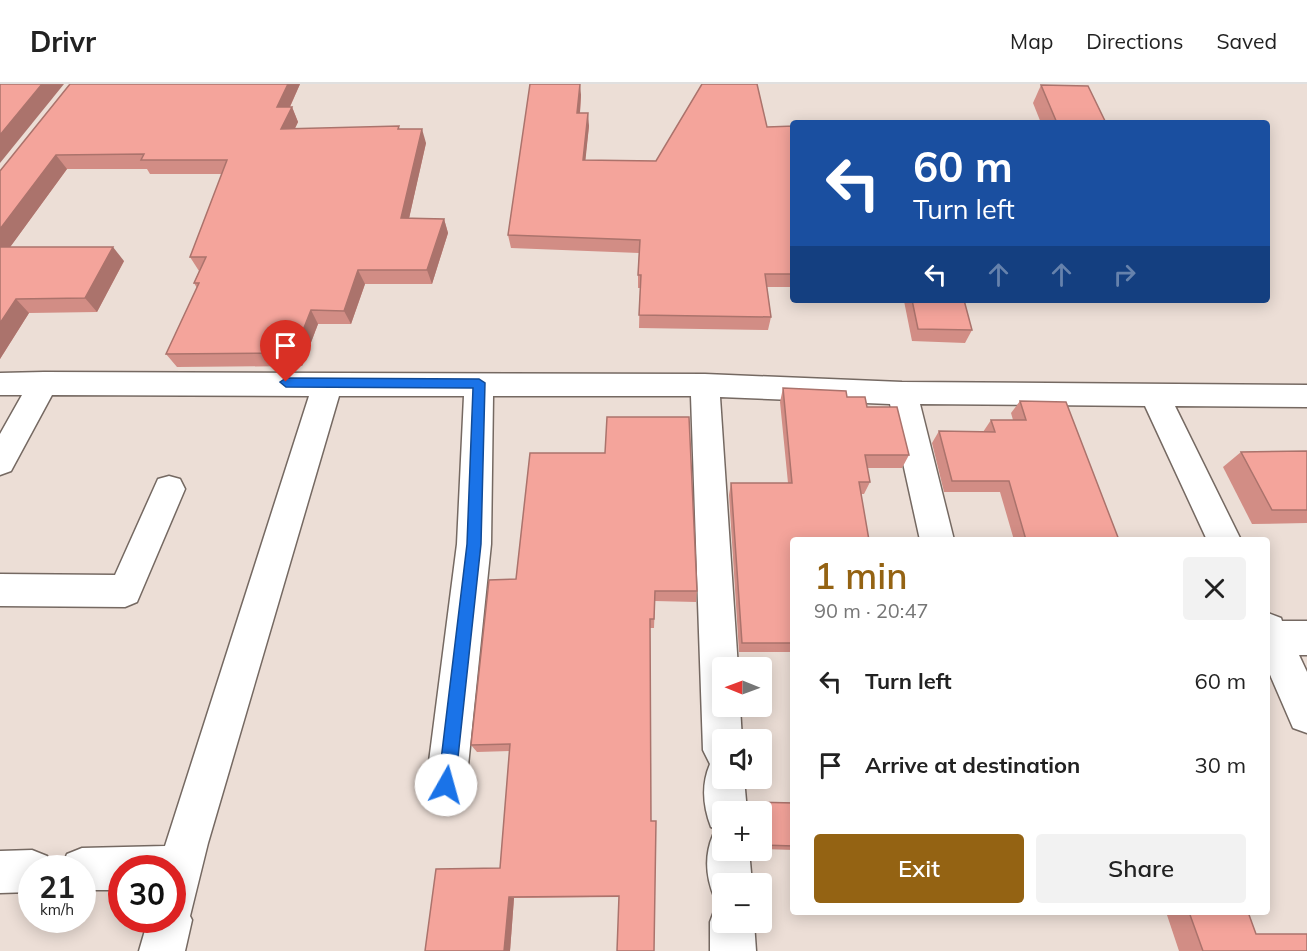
<!DOCTYPE html>
<html lang="en">
<head>
<meta charset="utf-8">
<style>
  :root { --surface:#fff; --page:#f2f2f2; --text:#222; --muted:#767676; --line:#e0e0e0; --accent:#946313 }
  body { margin:0; font-family:Mulish,sans-serif; background:var(--page); color:var(--text); height:100vh; display:flex; flex-direction:column; font-size:22px; white-space:nowrap }
  * { box-sizing:border-box; margin:0 }
  p { font-size:20px; color:var(--muted) }
  .icon { flex:none; width:33px; height:33px; fill:none; stroke:currentColor; stroke-width:2; stroke-linecap:round; stroke-linejoin:round }
  .map { position:relative; flex:1; overflow:hidden }
  .side { position:absolute; left:790px; top:453px; width:480px; height:378px; display:flex; flex-direction:column; background:var(--surface); border-radius:6px; box-shadow:0 3px 15px #0003 }
  .side>* { flex:none }
  .banner { position:absolute; left:790px; top:36px; width:480px; height:183px; border-radius:6px; box-shadow:0 3px 15px #0003; background:#1a4fa0; color:#fff; overflow:hidden }
  .needle { width:39px; rotate:271deg }
  .tools { position:absolute; left:712px; top:573px; display:grid; gap:12px }
  .tools a { display:grid; place-items:center; width:60px; height:60px; border-radius:6px; background:var(--surface); box-shadow:0 3px 15px #0003; font-size:30px }
  .speed { position:absolute; left:18px; top:771px; display:flex; gap:12px; font-size:30px; font-weight:700; text-align:center }
  .speed>* { display:grid; place-content:center; width:78px; height:78px; border-radius:50%; background:var(--surface); box-shadow:0 3px 15px #0003; line-height:1 }
  .speed small { font-size:15px; font-weight:400 }
  .speed .limit { border:9px solid #d22; background:#fff; color:#111 }
  .pin { position:absolute; display:grid; place-items:center; width:51px; height:51px; color:#fff; margin:-62px -26px; border-radius:50% 50% 50% 0; rotate:-45deg; box-shadow:0 0 6px #0007 }
  .pin .icon { rotate:45deg }
  .me { position:absolute; width:66px; margin:-33px; rotate:7deg; stroke-linejoin:round; filter:drop-shadow(0 0 4px #0008) }
  .turn { display:flex; align-items:center; gap:21px; height:126px; padding:0 24px; font-size:27px }
  .turn .icon { width:78px; height:78px; stroke-width:2.5 }
  .turn b { display:block; font-size:42px; line-height:51px }
  .lanes { display:flex; align-items:center; height:57px; padding:0 24px; background:#0003; justify-content:center; gap:30px; direction:ltr }
  .lanes .off { opacity:.35 }
  .round { display:grid; place-items:center; flex:none; width:63px; height:63px; border-radius:6px; background:var(--page) }
  .summary { display:flex; align-items:center; justify-content:space-between; height:102px; padding:0 24px }
  h1 { font-size:36px; font-weight:600; line-height:45px; color:var(--accent) }
  .cta { display:flex; gap:12px; margin-top:auto; padding:12px 24px }
  .cta a { flex:1; height:69px; border-radius:6px; background:var(--accent); color:#fff; font-size:24px; font-weight:600; line-height:69px; text-align:center }
  .cta a+a { background:var(--page); color:var(--text) }
  ul { padding:0; list-style:none }
  li { display:flex; align-items:center; gap:18px; height:84px; padding:0 24px }
  li div { flex:1 }
  li b { display:block; font-size:22px }
  li em { font-style:normal }
  header { display:flex; align-items:center; gap:36px; box-sizing:border-box; height:84px; padding:0 30px; background:var(--surface); border-bottom:2px solid var(--line) }
  header strong { font-size:28px }
  nav { display:flex; gap:33px; margin-inline-start:auto; font-size:21px }
  .map>svg:first-child { display:block }
  .lines { fill:none; stroke-linecap:round; stroke-linejoin:round }
  .minor-casing { stroke:#756962; stroke-width:3 }
  .minor { fill:#fff; fill-rule:evenodd }
  .wall { fill:#d28d85 }
  .shaded-wall { fill:#ab736c }
  .building { fill:#f4a49b; stroke:#ab736c; stroke-width:1.5 }
  .route { fill:#1a73e8; stroke:#114b97; stroke-width:1.5 }
</style>
</head>
<body>
<header>
<strong>Drivr</strong>
<nav><a>Map</a><a>Directions</a><a>Saved</a></nav>
</header>
<div class="map">
<svg width="1307" height="867" viewBox="0 0 1307 867">
  <rect width="100%" height="100%" fill="#ecded6"/>
  <g class="lines">
    <defs>
      <g id="minor">
        <path d="M44 288 705 290 902 298 1307 301V323L1175 322 1241 456H1207L1145 322 920 320 954 456H920L890 320 720 313 738 584H723V622H740L742 656H723V694H744L747 728H723V766H749L752 800H723V819L715 815C706 794 704 772 713 751L722 747 711 743C703 722 701 701 710 680L703 666 691 312H493L491 460 466 701 460 715 446 721 432 715 426 701 457 460 464 312H339L208 759 190 832 192 836 185 867H139L148 836H172V784H122V806H82V784H61L67 770 82 764 165 762 309 312 52 311 11 387 0 391V350L22 311H0V289Z"/>
        <polygon points="169,392 180,395 185,405 137,518 125,523 0,522 0,490 115,491 158,395"/>
        <polygon points="1268,529 1281,534 1282,537 1307,537 1307,571 1299,571 1307,588 1307,649 1293,644 1268,586"/>
        <polygon points="32,766 47,772 52,784 32,784 32,808 0,809 0,767"/>
        <polygon points="723,820 723,838 754,838 756,867 710,867 710,838 716,822"/>
      </g>
    </defs>
    <use href="#minor" class="minor-casing"/>
    <use href="#minor" class="minor"/>
  </g>
  <g class="wall">
    <polygon points="70,0 300,0 290,23 292,23 298,38 295,44 400,45 426,59 409,134 444,135 448,149 432,200 365,200 351,240 318,240 302,282 177,283 166,270 197,204 194,199 199,187 190,173 222,90 150,90 147,85 67,85 10,163 124,177 97,228 29,229 0,275 0,87"/>
    <polygon points="1041,1 1106,39 1041,39 1033,19"/>
    <polygon points="581,11 580,29 589,42 585,76 656,77 767,43 794,42 794,203 767,203 771,233 768,246 639,244 640,204 638,204 638,191 639,169 511,164 508,151"/>
    <polygon points="836,216 964,216 972,246 965,259 912,257 904,217"/>
    <polygon points="783,304 847,313 867,323 909,371 902,384 867,384 870,398 864,410 861,410 794,456 794,568 739,568 729,411 731,399 788,399 780,318"/>
    <polygon points="1020,317 1119,456 1014,456 1000,408 944,408 932,359 939,347 983,348 991,336 1013,336 1011,329"/>
    <polygon points="1307,367 1307,439 1252,440 1223,383 1241,368"/>
    <polygon points="605,369 697,507 696,518 655,517 654,544 650,544 619,813 514,814 510,867 425,867 500,784 510,667 477,668 471,661 516,495"/>
    <polygon points="752,718 794,719 794,766 762,765 762,728 743,728 744,726 749,725 749,723"/>
    <polygon points="1166,828 1248,828 1256,850 1307,867 1179,867"/>
  </g>
  <g class="shaded-wall">
    <polygon points="42,0 64,0 0,79 0,51"/>
    <polygon points="288,0 300,0 283,38 277,23"/>
    <polygon points="580,0 581,11 579,42 577,29"/>
    <polygon points="292,23 298,38 288,59 281,45"/>
    <polygon points="588,29 589,42 584,90 583,76"/>
    <polygon points="422,45 426,59 406,148 401,134"/>
    <polygon points="56,71 67,85 0,177 0,145"/>
    <polygon points="444,135 448,149 432,200 427,186"/>
    <polygon points="113,163 124,177 97,228 85,214"/>
    <polygon points="358,186 365,200 351,240 344,227"/>
    <polygon points="16,215 29,229 0,275 0,239"/>
    <polygon points="311,226 318,240 302,282 294,269"/>
    <polygon points="509,813 514,814 510,867 504,867"/>
  </g>
  <g class="building">
    <polygon points="0,0 42,0 0,51"/>
    <polygon points="70,0 288,0 277,23 292,23 281,45 399,42 398,45 422,45 401,134 444,135 427,186 358,186 344,227 311,226 294,269 166,270 199,199 194,199 206,173 190,173 227,76 141,76 144,70 56,71 0,145 0,87"/>
    <polygon points="530,0 580,0 577,29 588,29 583,76 656,77 702,0 757,0 767,43 794,42 794,190 765,190 771,233 639,231 641,191 638,191 640,156 508,151"/>
    <polygon points="1041,1 1088,2 1106,39 1057,39"/>
    <polygon points="0,163 113,163 85,214 16,215 0,239"/>
    <polygon points="912,216 964,216 972,246 918,245"/>
    <polygon points="783,304 846,307 847,313 865,313 867,323 897,323 909,371 865,371 870,398 859,398 869,456 794,456 794,559 742,559 731,399 792,399"/>
    <polygon points="1020,317 1066,318 1119,456 1026,456 1009,397 952,397 939,347 995,348 991,336 1026,336"/>
    <polygon points="607,333 689,333 697,507 655,507 654,535 650,535 651,737 656,737 654,867 617,867 619,812 509,813 504,867 425,867 436,785 500,784 510,660 471,661 489,496 516,495 530,369 605,369"/>
    <polygon points="1307,367 1307,426 1272,426 1241,368"/>
    <polygon points="752,718 794,719 794,762 762,761 762,728 744,728 744,726 752,725"/>
    <polygon points="1189,828 1248,828 1256,850 1307,850 1307,867 1203,867"/>
  </g>
  <polygon class="route" points="286,294 479,295 485,299 481,460 455,701 452,707 446,710 440,707 438,701 467,460 473,304 286,303 280,298"/>
</svg>
<div class="tools">
<a><svg class="needle" viewBox="-14 -14 28 28"><path d="M0-13l5 13h-10z" fill="#e53935"/><path d="M0 13l5-13h-10z" fill="#767676"/></svg></a>
<a><svg class="icon" aria-label="sound" viewBox="0 0 24 24"><path d="M4 9h4l5-4v14l-5-4H4zM17 9q2 3 0 6"/></svg></a>
<a>+</a>
<a>−</a>
</div>
<div class="speed"><div>21<small>km/h</small></div><div class="limit">30</div></div>
<div class="pin" style="left:286px;top:298px;background:#d93025"><svg class="icon" aria-label="arrive" viewBox="0 0 24 24"><path d="M6 21V4h12l-3 4 3 4H6"/></svg></div>
<svg class="me" style="left:446px;top:701px" viewBox="-20 -20 40 40"><circle r="19" fill="#fff"/><path d="M0-13L10 11 0 6-10 11z" fill="#1a73e8"/></svg>
<div class="banner">
<div class="turn"><svg class="icon" aria-label="left" viewBox="0 0 24 24"><path d="M17 20v-9H6M10 6l-5 5 5 5"/></svg><div><b>60 m</b>Turn left</div></div>
<div class="lanes"><svg class="icon" aria-label="left" viewBox="0 0 24 24"><path d="M17 20v-9H6M10 6l-5 5 5 5"/></svg><svg class="icon off" aria-label="ahead" viewBox="0 0 24 24"><path d="M12 20V5M6 11l6-6 6 6"/></svg><svg class="icon off" aria-label="ahead" viewBox="0 0 24 24"><path d="M12 20V5M6 11l6-6 6 6"/></svg><svg class="icon off" aria-label="right" viewBox="0 0 24 24"><path d="M7 20v-9h11M14 6l5 5-5 5"/></svg></div>
</div>
<section class="side">
<div class="summary"><div><h1>1 min</h1><p>90 m · 20:47</p></div><a class="round"><svg class="icon" aria-label="close" viewBox="0 0 24 24"><path d="M6 6l12 12M18 6L6 18"/></svg></a></div>
<ul>
<li><svg class="icon" aria-label="left" viewBox="0 0 24 24"><path d="M17 20v-9H6M10 6l-5 5 5 5"/></svg><div><b>Turn left</b></div><em>60 m</em></li>
<li><svg class="icon" aria-label="arrive" viewBox="0 0 24 24"><path d="M6 21V4h12l-3 4 3 4H6"/></svg><div><b>Arrive at destination</b></div><em>30 m</em></li>
</ul>
<div class="cta"><a>Exit</a><a>Share</a></div>
</section>
</div>
</body>
</html>
